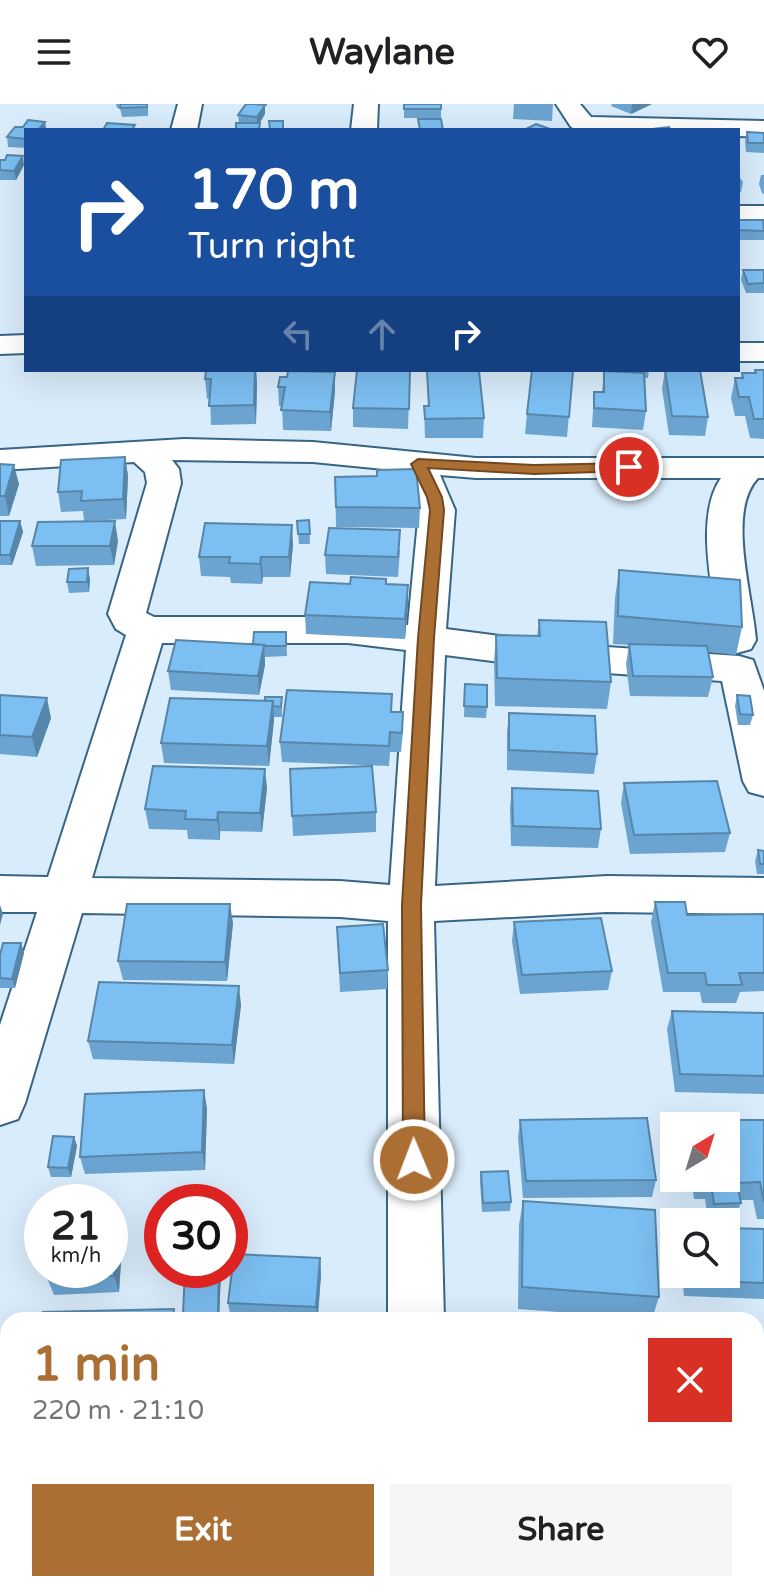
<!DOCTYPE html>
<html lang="en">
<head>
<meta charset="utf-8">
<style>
  :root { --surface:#fff; --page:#f6f6f6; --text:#202124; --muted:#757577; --accent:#ac6f33 }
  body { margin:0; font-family:"Varela Round",sans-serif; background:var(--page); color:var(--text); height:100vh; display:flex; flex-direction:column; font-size:30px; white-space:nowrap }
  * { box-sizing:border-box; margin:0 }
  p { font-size:26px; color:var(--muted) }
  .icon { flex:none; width:44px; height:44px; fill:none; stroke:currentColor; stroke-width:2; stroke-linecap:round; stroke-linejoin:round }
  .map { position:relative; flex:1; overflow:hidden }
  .sheet { position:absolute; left:0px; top:1208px; width:764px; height:280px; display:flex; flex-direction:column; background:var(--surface); border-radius:24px 24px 0 0; box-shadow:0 8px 32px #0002 }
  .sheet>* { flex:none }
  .banner { position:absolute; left:24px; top:24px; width:716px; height:244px; border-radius:0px; box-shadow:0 8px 32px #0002; background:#1a4fa0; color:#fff; overflow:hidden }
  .needle { width:52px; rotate:38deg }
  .buttons { position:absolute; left:660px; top:1008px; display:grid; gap:16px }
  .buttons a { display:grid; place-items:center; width:80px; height:80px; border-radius:0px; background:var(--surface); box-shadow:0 8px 32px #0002; font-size:40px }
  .speed { position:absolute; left:24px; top:1080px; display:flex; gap:16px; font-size:40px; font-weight:700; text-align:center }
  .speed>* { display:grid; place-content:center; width:104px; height:104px; border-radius:50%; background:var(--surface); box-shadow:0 8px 32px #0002; line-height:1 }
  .speed small { font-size:20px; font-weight:400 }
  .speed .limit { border:12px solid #d22; background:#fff; color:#111 }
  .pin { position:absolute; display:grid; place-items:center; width:68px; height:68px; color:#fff; margin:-34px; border:4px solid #fff; border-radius:50%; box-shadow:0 2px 8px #0007 }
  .me { position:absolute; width:88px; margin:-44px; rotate:359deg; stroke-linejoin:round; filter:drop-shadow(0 0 6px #0008) }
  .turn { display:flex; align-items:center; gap:28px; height:168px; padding:0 32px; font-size:36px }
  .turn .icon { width:104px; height:104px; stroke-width:2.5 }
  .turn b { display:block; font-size:56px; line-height:68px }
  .lanes { display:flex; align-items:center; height:76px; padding:0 32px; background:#0003; justify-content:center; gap:40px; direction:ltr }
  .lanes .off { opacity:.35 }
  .round { display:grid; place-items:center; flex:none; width:84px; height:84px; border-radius:0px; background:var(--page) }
  .summary { display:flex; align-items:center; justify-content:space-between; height:136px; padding:0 32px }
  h1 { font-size:48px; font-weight:700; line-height:60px; color:var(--accent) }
  .button { display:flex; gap:16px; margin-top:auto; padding:16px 32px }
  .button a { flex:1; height:92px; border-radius:0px; background:var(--accent); color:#fff; font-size:32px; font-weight:700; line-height:92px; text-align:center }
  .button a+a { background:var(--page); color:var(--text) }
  header { display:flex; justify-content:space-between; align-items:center; height:104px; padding:0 32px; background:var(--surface); font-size:36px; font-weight:700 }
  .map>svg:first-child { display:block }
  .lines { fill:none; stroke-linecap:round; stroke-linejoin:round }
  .street-casing { stroke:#386586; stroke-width:4 }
  .street { fill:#fff; fill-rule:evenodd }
  .wall { fill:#6ba4d0 }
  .shaded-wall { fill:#5786a9 }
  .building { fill:#7cbff2; stroke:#5786a9; stroke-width:2 }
  .route { fill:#ac6f33; stroke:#704821; stroke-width:2 }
</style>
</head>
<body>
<header><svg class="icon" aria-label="menu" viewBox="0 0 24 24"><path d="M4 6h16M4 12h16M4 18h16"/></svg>Waylane<svg class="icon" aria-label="heart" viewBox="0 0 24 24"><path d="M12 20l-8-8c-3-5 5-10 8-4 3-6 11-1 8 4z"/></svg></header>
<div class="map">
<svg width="764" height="1488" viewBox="0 0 764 1488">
  <rect width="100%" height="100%" fill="#d9ecfb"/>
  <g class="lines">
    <defs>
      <g id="street">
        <polygon points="178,0 202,0 197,26 171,26"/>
        <polygon points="354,0 378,0 377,26 351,26"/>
        <polygon points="556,0 580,0 591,13 764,17 764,33 738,32 738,26 578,26 571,23"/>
        <rect x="738" y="102" width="26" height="16"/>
        <polygon points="26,231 26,249 0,250 0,232"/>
        <rect x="738" y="239" width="26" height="18"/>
        <path d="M184 335 313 338 476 354H764V374H758C726 407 753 493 756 536L751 545 737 549 723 545 718 536C715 489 693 415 721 374H476L440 371 455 406 446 525 563 540 739 552 753 556 764 587V692L749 688 743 677 722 577 563 566 445 551 435 782 607 772 764 774V810L607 808 434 817 444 1216H388V817L340 813 82 809 25 999 18 1015 0 1021V921L37 808H0V772L48 773 126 531 116 525 108 510 147 379 145 368 134 358 0 366V346ZM172 356 313 358 404 367 419 406 408 521 348 513H154L146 509 181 379 179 365ZM162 539H348L406 546 390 781 340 777 92 774Z"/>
        <rect x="0" y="1363" width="8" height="60"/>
        <polygon points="756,1431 764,1432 764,1488 743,1488 732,1480 756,1480"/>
        <polygon points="386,1480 448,1480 449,1488 385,1488"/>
      </g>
    </defs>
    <use href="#street" class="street-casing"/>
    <use href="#street" class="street"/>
  </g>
  <g class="wall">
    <polygon points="116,0 148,0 148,12 122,13 120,4 117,4"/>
    <polygon points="246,0 267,0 267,2 265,2 265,10 260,19 260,26 236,26 239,19 238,11"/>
    <rect x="404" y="0" width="37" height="14"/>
    <polygon points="514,0 553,0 552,17 513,15"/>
    <polygon points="612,0 652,0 631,10 611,2"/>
    <polygon points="45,18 46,26 26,26 26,44 8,43 7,33 23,23"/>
    <polygon points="747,28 764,29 764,49 746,48 745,38"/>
    <polygon points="0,56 24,61 16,76 0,76"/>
    <polygon points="738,71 743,78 741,88 738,88"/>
    <polygon points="761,71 764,71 764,90 762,89 759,80"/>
    <polygon points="738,116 764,127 764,136 738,136"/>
    <polygon points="743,166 764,166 764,189 746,189 741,176"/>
    <polygon points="256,266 257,280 256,320 211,321 210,294 207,295 205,275"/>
    <polygon points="410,266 408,325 353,323 353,304"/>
    <polygon points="634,266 649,266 648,274 644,274 646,307 643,326 592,323 594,288 602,288 604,267 634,269"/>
    <polygon points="665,266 708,313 705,332 669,331 662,285"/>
    <polygon points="755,266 764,266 764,335 750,334 745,312 735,312 731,294 735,274 741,274 742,269 754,269"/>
    <polygon points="427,267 484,314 483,334 425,334 424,302 428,302"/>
    <polygon points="573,267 567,333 525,330 527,310"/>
    <polygon points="335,268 335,287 331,327 283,326 282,302 279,302 278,283"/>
    <polygon points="125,353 128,372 126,415 84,417 83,407 61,408 58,388"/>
    <polygon points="0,360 19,380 9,412 0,412"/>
    <polygon points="335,373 420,404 419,424 336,423"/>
    <polygon points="309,416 310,440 299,440 297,417"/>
    <polygon points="0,417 20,417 23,428 12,461 0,461"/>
    <polygon points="118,437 114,461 36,462 32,442"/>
    <polygon points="293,440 290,473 263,473 262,480 231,479 230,473 201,472 199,453"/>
    <polygon points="400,446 398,473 326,470 325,451"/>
    <polygon points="619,466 742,523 736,551 708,548 713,573 708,593 630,592 626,560 629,541 613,540 615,494"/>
    <polygon points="90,475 89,488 69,489 67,478"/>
    <polygon points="386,480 408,501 405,535 306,530 305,511"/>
    <polygon points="539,516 611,578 607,605 495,602 494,558 496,531 537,532"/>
    <polygon points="286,528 287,552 265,553 265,561 259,591 171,586 168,567 253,540"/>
    <polygon points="465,580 487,603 486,614 464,613"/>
    <polygon points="392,590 392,608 403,628 401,648 390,648 389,662 282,658 280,638"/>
    <polygon points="0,591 51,614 37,653 0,650"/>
    <polygon points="737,591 753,611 750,621 738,621 735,602"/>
    <polygon points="265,597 282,604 282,613 274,613 269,662 164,659 161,639"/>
    <polygon points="509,609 597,650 594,670 507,666 507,628"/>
    <polygon points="290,665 376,708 376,728 293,732"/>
    <polygon points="624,679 730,729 725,748 630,750 621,699"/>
    <polygon points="267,684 262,728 220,727 220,736 188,735 187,726 149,725 145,705"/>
    <polygon points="512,684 601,725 598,744 511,742 510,704"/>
    <polygon points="758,746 764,747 764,770 757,770 755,757"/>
    <polygon points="655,798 687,811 764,810 764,887 740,888 736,899 702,899 700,888 663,888 651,818"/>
    <polygon points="514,818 612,867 608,886 520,890 512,837"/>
    <polygon points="233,819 227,877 123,876 118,857"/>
    <polygon points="337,823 388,866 387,885 340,888"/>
    <polygon points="21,839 24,849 15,884 0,884 0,851"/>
    <polygon points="241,901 234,960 93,955 88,937"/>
    <polygon points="672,907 764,909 764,990 675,988 667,925"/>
    <polygon points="207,1004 205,1066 85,1070 80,1053"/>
    <polygon points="520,1016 656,1076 652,1093 523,1094 518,1034"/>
    <polygon points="690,1016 764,1016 764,1115 757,1115 753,1096 740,1096 741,1099 734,1116 708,1116 705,1095 694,1095 691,1074 726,1074 726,1022 688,1022"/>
    <polygon points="74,1033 77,1042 71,1073 51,1073 48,1063"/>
    <polygon points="481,1068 511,1098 510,1107 482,1108 480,1077"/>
    <polygon points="523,1097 659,1193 652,1215 518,1205 519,1121"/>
    <polygon points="118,1109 123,1126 119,1188 54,1191 47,1174"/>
    <polygon points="764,1125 764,1195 684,1192 682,1170 726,1170"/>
    <polygon points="320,1154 321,1171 318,1216 231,1215 228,1199"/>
    <polygon points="221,1166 219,1216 184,1216 183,1210"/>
  </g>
  <g class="shaded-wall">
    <polygon points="632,0 652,0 631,10"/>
    <polygon points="265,1 265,10 257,22 257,13"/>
    <polygon points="45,18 46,26 38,26"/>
    <polygon points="23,52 24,61 16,76 14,67"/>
    <polygon points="256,266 257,280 256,320 254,301"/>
    <polygon points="335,268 335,287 331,327 330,308"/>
    <polygon points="125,353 128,372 126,415 123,395"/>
    <polygon points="14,361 19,380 9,412 5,392"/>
    <polygon points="20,417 23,428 12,461 10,451"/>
    <polygon points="115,417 118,437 114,461 110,442"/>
    <polygon points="292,421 293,440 290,473 289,453"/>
    <polygon points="261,453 263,473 262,480 260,460"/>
    <polygon points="88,464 90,475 89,488 87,478"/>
    <polygon points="408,481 408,501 405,535 405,515"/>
    <polygon points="264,541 265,561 259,591 258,572"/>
    <polygon points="47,594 51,614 37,653 32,633"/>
    <polygon points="273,597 274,617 269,662 267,642"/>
    <polygon points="265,665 267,684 262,728 260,709"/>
    <polygon points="218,708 220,727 220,736 217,716"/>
    <polygon points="230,800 233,819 227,877 225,858"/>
    <polygon points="0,801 3,810 0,821"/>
    <polygon points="21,839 24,849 15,884 12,875"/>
    <polygon points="239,882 241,901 234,960 232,941"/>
    <polygon points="204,986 207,1004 205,1066 202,1048"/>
    <polygon points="74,1033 77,1042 71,1073 68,1064"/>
    <polygon points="118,1109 123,1126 119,1188 114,1172"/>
    <polygon points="320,1154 321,1171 317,1216 316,1203"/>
    <polygon points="219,1166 221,1166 219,1216 218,1209"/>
    <polygon points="120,1480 126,1480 126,1488 119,1488"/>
  </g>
  <g class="building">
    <polygon points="121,0 147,0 147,3 120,4"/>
    <polygon points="246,0 254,0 265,1 257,13 238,11"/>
    <rect x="404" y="0" width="37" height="5"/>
    <polygon points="418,15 441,15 443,26 420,26"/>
    <polygon points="28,16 45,18 38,26 26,26 26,35 7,33 15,23 23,23"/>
    <polygon points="269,17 283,17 283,26 270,26"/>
    <polygon points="107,19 135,21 132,26 103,26"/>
    <polygon points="236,19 260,19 259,26 236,26"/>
    <polygon points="536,20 553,26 524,26"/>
    <polygon points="669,23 671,26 644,26"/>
    <polygon points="342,25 342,26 304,26"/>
    <polygon points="747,28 764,29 764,39 748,39"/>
    <polygon points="7,51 23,52 14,67 0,66 0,56 5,56"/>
    <polygon points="738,116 763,116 764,127 738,126"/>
    <polygon points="743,166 764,166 764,179 748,180"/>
    <polygon points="212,266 255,266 254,301 209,302 211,275 205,275 206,267"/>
    <polygon points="357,266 410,266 409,305 353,304"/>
    <polygon points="532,266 573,267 569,313 527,310"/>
    <polygon points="665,266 700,266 708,313 672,312"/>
    <polygon points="755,266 764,266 764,315 754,315 749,293 739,293 735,274 743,274 742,269 756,269"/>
    <polygon points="288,267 335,268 330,308 281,306 285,283 278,283 280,273 287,273"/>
    <polygon points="427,267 479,267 484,314 425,315 424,302 429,302"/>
    <polygon points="604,267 644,269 646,307 594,304 594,288 604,288"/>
    <polygon points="125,353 123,395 81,397 82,387 58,388 61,356"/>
    <polygon points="0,360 14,361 5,392 0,392"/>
    <polygon points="416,365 420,404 336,403 335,373 377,372 377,366"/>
    <polygon points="309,416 310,430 298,430 297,417"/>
    <polygon points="0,417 20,417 10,451 0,451"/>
    <polygon points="115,417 110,442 32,442 38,418"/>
    <polygon points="205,419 292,421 289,453 261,453 260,460 229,459 230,453 199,453"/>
    <polygon points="329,424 400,426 398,453 325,451"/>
    <polygon points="88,464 87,478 67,478 69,465"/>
    <polygon points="619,466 740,476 742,523 618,512"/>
    <polygon points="351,473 386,475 386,480 408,481 405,515 305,511 310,478 350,480"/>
    <polygon points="539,516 606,518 611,578 497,574 496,531 540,532"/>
    <polygon points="254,528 286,528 286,542 263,542 264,541 253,540"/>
    <polygon points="176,536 264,541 258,572 168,567"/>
    <polygon points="629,540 707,542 713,573 633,572"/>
    <polygon points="465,580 487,581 487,603 464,602"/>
    <polygon points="287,586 392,590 391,608 403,608 402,629 390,628 389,642 280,638"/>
    <polygon points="0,591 47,594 32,633 0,631"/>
    <polygon points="737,591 750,592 753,611 740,610"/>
    <polygon points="265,593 282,593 281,603 273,602 273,597 265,597"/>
    <polygon points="170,594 273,597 267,642 161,639"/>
    <polygon points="509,609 595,612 597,650 509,646"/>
    <polygon points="153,662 265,665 260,709 218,708 217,716 185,715 186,707 145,705"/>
    <polygon points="372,662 376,708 292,712 290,665"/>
    <polygon points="717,677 730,729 634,731 624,679"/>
    <polygon points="512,684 598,687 601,725 513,722"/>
    <polygon points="758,746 764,747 764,760 760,760"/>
    <polygon points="655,798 685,798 687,811 764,810 764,869 739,869 742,881 707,881 705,869 668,869"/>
    <polygon points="127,800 230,800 225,858 118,857"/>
    <polygon points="601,814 612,867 522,871 514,818"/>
    <polygon points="383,820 388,866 340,869 337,823"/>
    <polygon points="3,839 21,839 12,875 0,874 0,851"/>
    <polygon points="99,878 239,882 232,941 88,937"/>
    <polygon points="672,907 764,909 764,972 680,970"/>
    <polygon points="204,986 202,1048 80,1053 85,990"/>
    <polygon points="647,1014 656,1076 526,1077 520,1016"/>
    <polygon points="690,1016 764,1016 764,1098 760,1078 737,1079 741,1099 714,1100 711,1078 700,1078 699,1074 726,1074 726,1022 691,1022"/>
    <polygon points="53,1032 74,1033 68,1064 48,1063"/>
    <polygon points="508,1067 511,1098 483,1099 481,1068"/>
    <polygon points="523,1097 655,1106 659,1193 522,1183"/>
    <polygon points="118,1109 114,1172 47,1174 48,1166 110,1166 110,1110"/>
    <polygon points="726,1124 764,1125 764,1179 689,1176 689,1170 726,1170"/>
    <polygon points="234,1150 320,1154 316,1203 228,1199"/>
    <polygon points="185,1166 219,1166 218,1209 183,1210"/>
    <polygon points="174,1205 173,1216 42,1216 43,1208"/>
    <polygon points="0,1470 8,1470 8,1480 120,1480 119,1488 0,1488"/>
    <polygon points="586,1480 679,1480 680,1488 519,1488 519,1482 587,1483"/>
    <polygon points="181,1486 215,1488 181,1488"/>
  </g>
  <polygon class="route" points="418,355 534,361 629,359 636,363 629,367 534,370 428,364 442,393 444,406 434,534 421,801 425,1056 422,1063 414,1066 407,1063 403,1056 402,801 418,534 430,406 427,393 411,360"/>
</svg>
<div class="buttons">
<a><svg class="needle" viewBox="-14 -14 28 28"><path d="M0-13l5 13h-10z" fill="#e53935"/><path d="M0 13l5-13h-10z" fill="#757577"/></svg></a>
<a><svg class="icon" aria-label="search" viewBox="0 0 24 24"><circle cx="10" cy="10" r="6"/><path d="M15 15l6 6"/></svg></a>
</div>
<div class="speed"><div>21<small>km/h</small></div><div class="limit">30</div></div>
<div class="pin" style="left:629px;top:363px;background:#d93025"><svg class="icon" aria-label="arrive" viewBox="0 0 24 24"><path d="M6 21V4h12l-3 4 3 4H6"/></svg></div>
<svg class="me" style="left:414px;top:1056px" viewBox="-20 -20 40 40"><circle r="17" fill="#ac6f33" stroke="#fff" stroke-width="3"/><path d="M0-11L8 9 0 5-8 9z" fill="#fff"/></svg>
<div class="banner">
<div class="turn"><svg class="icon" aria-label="right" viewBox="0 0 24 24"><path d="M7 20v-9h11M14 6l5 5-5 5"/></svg><div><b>170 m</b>Turn right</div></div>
<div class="lanes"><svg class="icon off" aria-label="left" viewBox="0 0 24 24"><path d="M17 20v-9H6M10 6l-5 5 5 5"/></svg><svg class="icon off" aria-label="ahead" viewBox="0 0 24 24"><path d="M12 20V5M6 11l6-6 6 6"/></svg><svg class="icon" aria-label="right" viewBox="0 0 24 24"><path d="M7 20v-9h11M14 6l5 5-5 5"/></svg></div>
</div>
<section class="sheet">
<div class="summary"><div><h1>1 min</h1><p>220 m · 21:10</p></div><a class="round" style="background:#d93025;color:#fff"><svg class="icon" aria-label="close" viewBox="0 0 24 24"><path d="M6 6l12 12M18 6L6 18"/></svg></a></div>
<div class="button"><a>Exit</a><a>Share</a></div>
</section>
</div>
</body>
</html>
